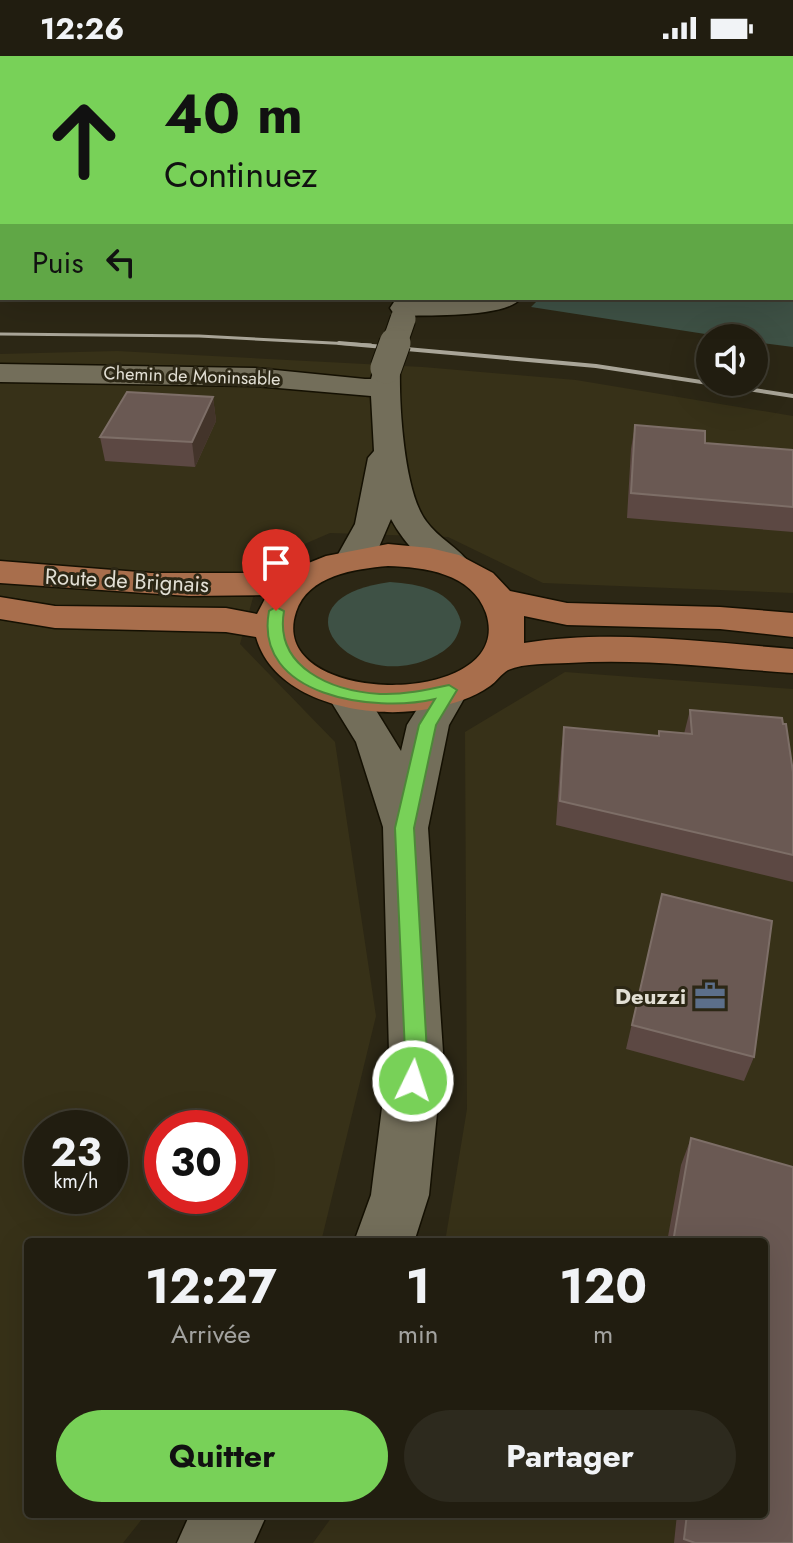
<!DOCTYPE html>
<html lang="fr">
<head>
<meta charset="utf-8">
<style>
  :root { --surface:#211d10; --page:#2d2a1e; --text:#f1f3f6; --muted:#a2a29f; --line:#3e3b30; --accent:#78d158 }
  body { margin:0; font-family:Jost,sans-serif; background:var(--page); color:var(--text); height:100vh; display:flex; flex-direction:column; font-size:30px; white-space:nowrap }
  * { box-sizing:border-box; margin:0 }
  p { font-size:26px; color:var(--muted) }
  .icon { flex:none; width:44px; height:44px; fill:none; stroke:currentColor; stroke-width:2; stroke-linecap:round; stroke-linejoin:round }
  .map { position:relative; flex:1; overflow:hidden }
  .drawer { position:absolute; left:24px; top:1182px; width:744px; height:280px; display:flex; flex-direction:column; background:var(--surface); border-radius:8px; box-shadow:0 8px 32px #0002,0 0 0 2px var(--line) }
  .drawer>* { flex:none }
  .banner { position:absolute; left:0px; top:0px; width:794px; height:244px; box-shadow:0 8px 32px #0002,0 0 0 2px var(--line); background:#78d158; color:#111; overflow:hidden }
  .buttons { position:absolute; left:696px; top:268px; display:grid; gap:16px }
  .buttons a { display:grid; place-items:center; width:72px; height:72px; border-radius:50%; background:var(--surface); box-shadow:0 8px 32px #0002,0 0 0 2px var(--line); font-size:40px }
  .speed { position:absolute; left:24px; top:1054px; display:flex; gap:16px; font-size:40px; font-weight:700; text-align:center }
  .speed>* { display:grid; place-content:center; width:104px; height:104px; border-radius:50%; background:var(--surface); box-shadow:0 8px 32px #0002,0 0 0 2px var(--line); line-height:1 }
  .speed small { font-size:20px; font-weight:400 }
  .speed .limit { border:12px solid #d22; background:#fff; color:#111 }
  .pin { position:absolute; display:grid; place-items:center; width:68px; height:68px; color:#fff; margin:-82px -34px; border-radius:50% 50% 50% 0; rotate:-45deg; box-shadow:0 0 8px #0007 }
  .pin .icon { rotate:45deg }
  .me { position:absolute; width:88px; margin:-44px; rotate:4deg; stroke-linejoin:round; filter:drop-shadow(0 0 6px #0008) }
  .turn { display:flex; align-items:center; gap:28px; height:168px; padding:0 32px; font-size:36px }
  .turn .icon { width:104px; height:104px; stroke-width:2.5 }
  .turn b { display:block; font-size:56px; line-height:68px }
  .then { display:flex; align-items:center; height:76px; padding:0 32px; background:#0003; gap:16px; font-size:30px }
  .eta { display:flex; justify-content:space-evenly; align-items:center; height:136px; text-align:center }
  .eta b { font-size:48px; font-weight:700; line-height:56px }
  .primary-button { display:flex; gap:16px; margin-top:auto; padding:16px 32px }
  .primary-button a { flex:1; height:92px; border-radius:48px; background:var(--accent); color:#111; font-size:32px; font-weight:700; line-height:92px; text-align:center }
  .primary-button a+a { background:var(--page); color:var(--text) }
  .status { display:flex; justify-content:space-between; align-items:center; height:56px; padding:0 40px; background:var(--surface); direction:ltr }
  .status svg { height:22px; fill:currentColor }
  .map>svg:first-child { display:block }
  .built { fill:#373118; fill-rule:evenodd }
  .green { fill:#3e5145 }
  .lines { fill:none; stroke-linecap:round; stroke-linejoin:round }
  .minor-casing { stroke:#141002; stroke-width:3 }
  .major-casing { stroke:#141002; stroke-width:3 }
  .minor { fill:#736e5a; fill-rule:evenodd }
  .major { fill:#a86e4c; fill-rule:evenodd }
  .rail-far1 { stroke:#a9a598; stroke-width:3 }
  .rail { stroke:#a9a598; stroke-width:4 }
  .minor-bridge-far1-casing { stroke:#141002; stroke-width:27; stroke-linecap:butt }
  .minor-bridge-casing { stroke:#141002; stroke-width:33; stroke-linecap:butt }
  .minor-bridge-far1 { stroke:#736e5a; stroke-width:25 }
  .minor-bridge { stroke:#736e5a; stroke-width:31 }
  .wall { fill:#5c4843 }
  .shaded-wall { fill:#43342a }
  .building { fill:#6a5953; stroke:#7d6e67; stroke-width:2 }
  .route { fill:#78d158; stroke:#4e8839; stroke-width:2 }
  .labels { text-anchor:middle; stroke-width:6; stroke-linejoin:round; paint-order:stroke }
  .far-street-label { font-size:18px; fill:#e2dfd4; stroke:#2c2715 }
  .street-label { font-size:22px; fill:#e2dfd4; stroke:#2c2715 }
  .poi-label { font-size:22px; font-weight:bold; fill:#e2dfd4; stroke:#2c2715; text-anchor:end }
</style>
</head>
<body>
<div class="status"><b>12:26</b><svg viewBox="0 0 49 12"><path d="M0 12V9h3v3zM5 12V6h3v6zM10 12V3h3v9zM15 12V0h3v12zM26 1h20v11H26zM47 4h2v5h-2z"/></svg></div>
<div class="map">
<svg width="793" height="1487" viewBox="0 0 793 1487">
  <rect width="100%" height="100%" fill="#2c2715"/>
  <g class="built">
    <path d="M117 295 423 311 576 324 793 360V537L543 527 448 481 330 477 263 506 240 588 335 686 376 960 321 1186H28V1458H146L123 1487H0V298ZM42 1072H110V1140H42ZM162 1072H230V1140H162Z"/>
    <polygon points="565,616 793,633 793,1487 313,1487 334,1458 764,1458 764,1186 445,1186 467,1053 465,676"/>
  </g>
  <g class="green">
    <polygon points="793,57 793,291 754,286 754,282 731,282 531,251 540,242 792,242"/>
    <path d="M390 526C419 528 453 534 461 566 458 585 448 594 431 602 350 639 268 542 390 526Z"/>
  </g>
  <g class="lines">
    <defs>
      <g id="minor">
        <polygon points="550,0 593,0 595,2 552,2"/>
        <rect x="792" y="14" width="1" height="10"/>
        <rect x="0" y="226" width="2" height="16"/>
        <path d="M443 242H521C507 262 428 259 403 260L394 258 390 252 394 246Z"/>
        <path d="M386 303 396 306 400 312C399 349 404 436 426 465 438 482 459 492 471 509L466 517C435 524 405 489 391 463L379 491 366 509 354 513 342 509 336 502 355 468 368 402 374 395 371 340 255 330 0 326V308L255 312 365 323H371L376 306Z"/>
        <polygon points="449,621 463,625 469,634 449,669 428,772 443,996 429,1139 414,1186 354,1186 371,1139 389,996 383,771 356,686 327,639 333,630 347,626 361,630 401,695 407,669 435,625"/>
        <polygon points="190,1458 267,1458 254,1487 177,1487"/>
      </g>
      <path id="major" d="M388 488 430 492 459 499 493 517 510 535 567 547 720 551 793 557V581L720 573 567 569 524 560V587C612 573 704 586 793 593V617C719 612 643 602 568 607 550 608 524 607 508 614 501 618 496 626 490 630 473 642 453 648 433 652 375 665 275 649 256 581L226 576 55 572 0 563V541L55 550 226 552 257 558 267 539 189 540 0 527V505L151 517H265L291 514 326 500ZM388 510C424 511 472 517 486 557 518 654 264 652 296 556 308 519 355 513 388 510Z"/>
    </defs>
    <use href="#minor" class="minor-casing"/>
    <use href="#major" class="major-casing"/>
    <use href="#minor" class="minor"/>
    <use href="#major" class="major"/>
    <polyline class="rail-far1" points="0,278 199,280 371,289"/>
    <polyline class="rail" points="339,287 596,310 793,340"/>
    <defs>
      <polyline id="minor-bridge-far1" points="394,289 403,263"/>
      <polyline id="minor-bridge" points="386,312 395,287"/>
    </defs>
    <use href="#minor-bridge-far1" class="minor-bridge-far1-casing"/>
    <use href="#minor-bridge" class="minor-bridge-casing"/>
    <use href="#minor-bridge-far1" class="minor-bridge-far1"/>
    <use href="#minor-bridge" class="minor-bridge"/>
  </g>
  <g class="wall">
    <polygon points="213,341 216,365 195,411 105,405 100,381"/>
    <polygon points="635,369 705,387 793,394 793,476 627,462 631,393"/>
    <polygon points="690,654 793,716 793,826 556,769 561,696 564,671 658,680 659,675 684,678"/>
    <polygon points="662,838 754,1001 744,1025 626,993"/>
    <polygon points="691,1082 793,1111 793,1487 674,1487 677,1458 764,1458 764,1186 667,1186 681,1109"/>
  </g>
  <g class="shaded-wall">
    <polygon points="2,197 2,209 0,209 0,198"/>
    <polygon points="213,341 216,365 195,411 192,386"/>
  </g>
  <g class="building">
    <polygon points="3,0 518,0 522,2 3,2"/>
    <polygon points="0,8 2,9 2,48 0,48"/>
    <polygon points="0,60 2,60 2,71 0,70"/>
    <polygon points="0,86 2,87 2,170 0,169"/>
    <polygon points="2,172 2,197 0,198 0,179"/>
    <polygon points="127,336 213,341 192,386 100,381"/>
    <polygon points="635,369 705,375 705,387 793,394 793,451 631,437"/>
    <polygon points="690,654 782,662 783,668 786,668 793,716 793,799 560,745 564,671 659,680 659,675 692,678"/>
    <polygon points="662,838 772,865 754,1001 632,969"/>
    <polygon points="691,1082 793,1111 793,1487 695,1487 684,1483 687,1458 764,1458 764,1186 673,1186"/>
  </g>
  <path class="route" d="M276 551 284 555C274 612 332 635 380 638 403 639 426 634 449 629L457 634 436 669 414 772 427 996 421 1032 413 1035 405 1032 402 1025 405 996 395 772 419 669 435 643C375 657 253 641 269 555Z"/>
  <defs>
    <symbol id="office-bare" viewBox="-9 -9 18 18"><path d="M-6-3h4V-5.5h4V-3h4V5H-6ZM-1-4.5V-3h2v-1.5ZM-6 0V1H6V0Z" fill="#5c6f8a" stroke="#2c2715" stroke-width="2.5" paint-order="stroke"/></symbol>
  </defs>
  <g fill-rule="evenodd">
    <use href="#office-bare" x="688" y="918" width="44" height="44"/>
  </g>
  <g class="labels">
    <g class="far-street-label">
      <text transform="translate(192 320) rotate(2)" y="6">Chemin de Moninsable</text>
    </g>
    <g class="street-label">
      <text transform="translate(127 524) rotate(3)" y="8">Route de Brignais</text>
    </g>
    <g class="poi-label">
      <text x="686" y="948">Deuzzi</text>
    </g>
  </g>
</svg>
<div class="buttons">
<a><svg class="icon" aria-label="sound" viewBox="0 0 24 24"><path d="M4 9h4l5-4v14l-5-4H4zM17 9q2 3 0 6"/></svg></a>
</div>
<div class="speed"><div>23<small>km/h</small></div><div class="limit">30</div></div>
<div class="pin" style="left:276px;top:555px;background:#d93025"><svg class="icon" aria-label="arrive" viewBox="0 0 24 24"><path d="M6 21V4h12l-3 4 3 4H6"/></svg></div>
<svg class="me" style="left:413px;top:1025px" viewBox="-20 -20 40 40"><circle r="17" fill="#78d158" stroke="#fff" stroke-width="3"/><path d="M0-11L8 9 0 5-8 9z" fill="#fff"/></svg>
<div class="banner">
<div class="turn"><svg class="icon" aria-label="ahead" viewBox="0 0 24 24"><path d="M12 20V5M6 11l6-6 6 6"/></svg><div><b>40 m</b>Continuez</div></div>
<div class="then">Puis<svg class="icon" aria-label="left" viewBox="0 0 24 24"><path d="M17 20v-9H6M10 6l-5 5 5 5"/></svg></div>
</div>
<section class="drawer">
<div class="eta">
<div><b>12:27</b><p>Arrivée</p></div>
<div><b>1</b><p>min</p></div>
<div><b>120</b><p>m</p></div>
</div>
<div class="primary-button"><a>Quitter</a><a>Partager</a></div>
</section>
</div>
</body>
</html>
